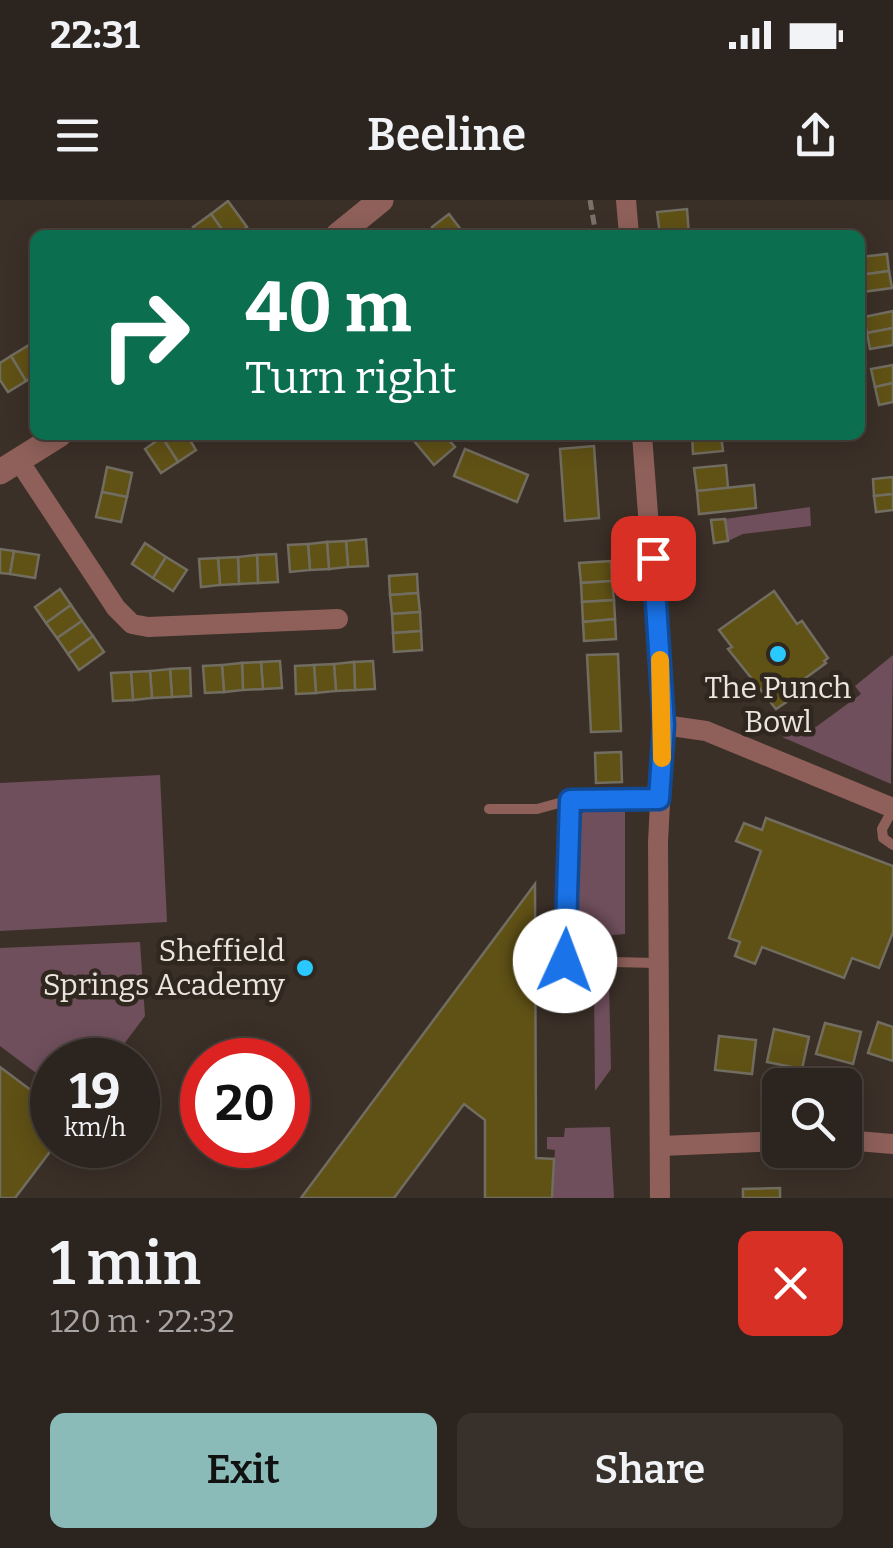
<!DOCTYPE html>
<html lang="en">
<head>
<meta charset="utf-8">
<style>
  :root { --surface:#2c241e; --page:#38302b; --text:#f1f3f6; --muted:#a6a4a4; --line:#48413c; --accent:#8bbbb9 }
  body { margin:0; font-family:Bitter,serif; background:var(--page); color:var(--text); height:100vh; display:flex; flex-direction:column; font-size:38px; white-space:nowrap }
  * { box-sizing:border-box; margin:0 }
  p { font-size:32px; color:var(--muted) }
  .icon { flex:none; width:55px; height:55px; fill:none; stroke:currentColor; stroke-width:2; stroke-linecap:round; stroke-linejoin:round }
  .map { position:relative; height:998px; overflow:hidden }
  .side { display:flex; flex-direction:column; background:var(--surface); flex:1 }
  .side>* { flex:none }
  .banner { position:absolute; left:30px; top:30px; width:835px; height:210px; border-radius:15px; box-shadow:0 5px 25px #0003,0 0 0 2px var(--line); background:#0b6e4f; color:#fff; overflow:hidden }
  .buttons { position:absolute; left:762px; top:868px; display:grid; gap:20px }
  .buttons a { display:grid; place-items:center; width:100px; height:100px; border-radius:15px; background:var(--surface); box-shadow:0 5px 25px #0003,0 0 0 2px var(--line); font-size:50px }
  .speed { position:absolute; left:30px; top:838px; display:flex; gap:20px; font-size:50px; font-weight:700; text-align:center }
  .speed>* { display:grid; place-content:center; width:130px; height:130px; border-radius:50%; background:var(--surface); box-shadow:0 5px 25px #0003,0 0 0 2px var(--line); line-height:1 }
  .speed small { font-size:25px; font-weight:400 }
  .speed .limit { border:15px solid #d22; background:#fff; color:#111 }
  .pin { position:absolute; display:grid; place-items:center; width:85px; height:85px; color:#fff; margin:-42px; border-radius:20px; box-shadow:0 5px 15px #0006 }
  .me { position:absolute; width:110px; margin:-55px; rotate:2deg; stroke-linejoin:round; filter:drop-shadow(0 0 8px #0008) }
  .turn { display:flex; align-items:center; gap:35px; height:210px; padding:0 50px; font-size:45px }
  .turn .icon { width:130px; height:130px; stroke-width:2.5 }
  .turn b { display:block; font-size:70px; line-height:85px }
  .round { display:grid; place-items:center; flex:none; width:105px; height:105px; border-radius:15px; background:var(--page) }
  .headline { display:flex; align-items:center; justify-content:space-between; height:170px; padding:0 50px }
  h1 { font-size:60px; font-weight:600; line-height:75px }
  .button { display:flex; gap:20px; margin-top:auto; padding:20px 50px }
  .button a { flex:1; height:115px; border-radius:15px; background:var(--accent); color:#111; font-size:40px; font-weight:600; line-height:115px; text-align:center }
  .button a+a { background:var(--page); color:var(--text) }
  .status { display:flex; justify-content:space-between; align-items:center; height:70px; padding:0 50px; background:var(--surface); direction:ltr }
  .status svg { height:28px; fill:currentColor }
  header { display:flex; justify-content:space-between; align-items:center; height:130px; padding:0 50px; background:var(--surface); font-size:45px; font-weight:600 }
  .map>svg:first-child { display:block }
  .green { fill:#6f4f5c }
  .building { fill:#605115; stroke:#716d60; stroke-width:2.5 }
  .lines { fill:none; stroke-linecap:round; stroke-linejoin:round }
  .path { stroke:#7c726c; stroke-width:5; stroke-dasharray:10 5; stroke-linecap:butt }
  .service { stroke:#8f605a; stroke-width:10 }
  .minor { stroke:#8f605a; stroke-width:20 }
  .tertiary { stroke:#8f605a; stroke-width:25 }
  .route-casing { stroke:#114b97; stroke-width:25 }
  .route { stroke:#1a73e8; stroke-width:18 }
  .slow { stroke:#f59e0b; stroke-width:18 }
  .poi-dot { fill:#29c8ff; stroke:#30271f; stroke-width:4 }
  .labels { text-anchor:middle; stroke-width:9; stroke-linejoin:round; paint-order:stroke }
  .poi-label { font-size:30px; fill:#ebe4df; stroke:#30271f }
</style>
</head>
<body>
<div class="status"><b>22:31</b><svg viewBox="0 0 49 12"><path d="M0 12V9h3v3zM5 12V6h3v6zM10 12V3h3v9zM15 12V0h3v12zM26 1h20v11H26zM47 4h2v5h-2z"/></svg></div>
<header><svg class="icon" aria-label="menu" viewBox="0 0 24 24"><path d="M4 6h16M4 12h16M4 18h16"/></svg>Beeline<svg class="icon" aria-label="share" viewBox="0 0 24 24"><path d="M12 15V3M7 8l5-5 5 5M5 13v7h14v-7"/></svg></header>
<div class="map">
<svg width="893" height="998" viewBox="0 0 893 998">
  <rect width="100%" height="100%" fill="#3b3028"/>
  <g class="green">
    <polygon points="810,307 811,326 743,334 728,341 725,319"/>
    <polygon points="893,455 891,584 782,537 809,532 861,494 855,486"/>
    <polygon points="160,575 167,722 0,731 0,583"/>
    <path d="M604 605H625V734L612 735V753C590 752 576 746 572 722V634L583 612Z"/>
    <polygon points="140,742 145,816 112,860 52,860 52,885 0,846 0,748"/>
    <polygon points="609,783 611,869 595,891 594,784"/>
    <polygon points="610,927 614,998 552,998 555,950 547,949 547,937 564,937 565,928"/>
  </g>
  <g class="building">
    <polygon points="228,1 247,27 235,35 226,35 211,14"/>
    <polygon points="687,9 689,35 660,35 657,12"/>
    <polygon points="211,14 226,35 199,35 193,27"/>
    <polygon points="449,14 465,35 438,35 432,27"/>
    <polygon points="887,54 889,71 860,75 860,57"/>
    <polygon points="889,71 892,88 862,92 860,75"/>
    <polygon points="893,111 893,128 867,133 864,117"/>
    <polygon points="893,128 893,145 870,149 867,133"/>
    <polygon points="29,145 35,154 35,175 26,181 11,156"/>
    <polygon points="11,156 26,181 8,192 0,180 0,163"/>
    <polygon points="893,165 893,183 875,187 871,169"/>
    <polygon points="893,183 893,202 879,205 875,187"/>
    <polygon points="166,235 187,235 196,250 178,262 162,237"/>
    <polygon points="409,235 444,235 455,247 434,265"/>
    <polygon points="692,235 721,235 723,251 693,254"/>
    <polygon points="162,237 178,262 161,273 145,249"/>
    <polygon points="594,246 599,318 565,321 560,249"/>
    <polygon points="465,249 528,275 517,302 454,276"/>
    <polygon points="726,265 728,288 697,291 694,268"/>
    <polygon points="107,267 132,273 127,297 102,292"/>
    <polygon points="893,277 893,294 874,296 873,279"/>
    <polygon points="754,285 756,308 699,314 697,291"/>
    <polygon points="102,292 127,297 121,322 96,317"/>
    <polygon points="893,294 893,310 876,312 874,296"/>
    <polygon points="725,319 728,341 714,343 711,320"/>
    <polygon points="366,339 368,366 348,367 346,341"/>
    <polygon points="346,341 348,367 329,369 327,342"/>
    <polygon points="327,342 329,369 310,370 308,344"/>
    <polygon points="145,343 166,357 153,378 132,364"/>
    <polygon points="308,344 310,370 290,372 288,345"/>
    <polygon points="0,349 14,351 10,374 0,373"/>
    <polygon points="14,351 39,355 35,378 10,374"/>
    <polygon points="276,354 278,382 258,383 257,355"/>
    <polygon points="257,355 258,383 239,384 238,357"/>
    <polygon points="166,357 187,370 173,391 153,378"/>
    <polygon points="238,357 239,384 220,385 218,358"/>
    <polygon points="218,358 220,385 201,387 199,359"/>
    <polygon points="611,361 612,381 581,383 579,363"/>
    <polygon points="417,374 418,393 390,395 389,376"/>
    <polygon points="612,381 614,400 582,402 581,383"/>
    <polygon points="60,389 71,405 46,423 35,407"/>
    <polygon points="774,391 797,424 802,421 828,458 824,461 826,463 792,488 797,495 776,509 728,449 732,447 719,430"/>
    <polygon points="418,393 420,412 392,414 390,395"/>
    <polygon points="614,400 615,419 583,422 582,402"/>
    <polygon points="71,405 82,421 57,438 46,423"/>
    <polygon points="420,412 421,431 393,433 392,414"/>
    <polygon points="615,419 616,439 584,441 583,422"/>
    <polygon points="82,421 93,436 68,454 57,438"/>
    <polygon points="421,431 422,450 394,452 393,433"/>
    <polygon points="93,436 104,452 79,470 68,454"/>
    <polygon points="618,454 621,531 591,532 587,455"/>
    <polygon points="280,461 282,488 263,489 261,462"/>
    <polygon points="373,461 375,489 355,490 354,462"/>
    <polygon points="261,462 263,489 243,490 242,463"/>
    <polygon points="354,462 355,490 336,491 334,464"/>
    <polygon points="242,463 243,490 224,492 222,465"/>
    <polygon points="334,464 336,491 316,493 314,465"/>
    <polygon points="222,465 224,492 205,493 203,466"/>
    <polygon points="314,465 316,493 296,494 295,466"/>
    <polygon points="190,468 191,496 172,497 170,469"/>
    <polygon points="170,469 172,497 152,498 150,471"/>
    <polygon points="150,471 152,498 133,500 131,472"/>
    <polygon points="131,472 133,500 113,501 111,473"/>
    <polygon points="621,552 622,582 596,583 595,553"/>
    <polygon points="766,618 893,666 893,732 879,768 852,758 844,778 762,747 755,764 735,756 740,742 729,738 761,651 736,641 744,623 762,630"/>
    <polygon points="535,684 536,958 554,959 552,998 485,998 485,920 464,904 394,998 301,998"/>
    <polygon points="878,822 893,827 893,861 868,853"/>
    <polygon points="825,823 861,832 853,864 816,854"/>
    <polygon points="774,829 809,837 802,869 767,862"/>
    <polygon points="719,836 756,840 752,874 715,870"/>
    <polygon points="0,867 52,906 55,945 15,998 0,998"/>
    <polygon points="780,988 780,998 743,998 743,989"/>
  </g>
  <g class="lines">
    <polyline class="path" points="590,0 596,35"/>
    <g class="service">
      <polyline points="570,600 565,761 658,763"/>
      <polyline points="489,609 537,609 570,600 659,599"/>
      <polyline points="893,609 882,629 883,638 893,645"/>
    </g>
    <g class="minor">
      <polyline points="626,0 629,35"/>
      <polyline points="642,235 664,525 658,642 660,998"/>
      <polyline points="19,261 116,408 132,424 148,427 338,419"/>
      <polyline points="664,525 706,531 893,608"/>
      <polyline points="845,940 893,944"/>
      <polyline points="661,946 780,941"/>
    </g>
    <g class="tertiary">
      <polyline points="338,35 381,0"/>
      <polyline points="0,272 59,235"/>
    </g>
  </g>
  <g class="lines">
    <defs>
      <polyline id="route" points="565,761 570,600 659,599 664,525 653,358"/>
    </defs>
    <use href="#route" class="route-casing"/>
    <use href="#route" class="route"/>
    <polyline class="slow" points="660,460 662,558"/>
  </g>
  <g class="poi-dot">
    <circle cx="778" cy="454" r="10"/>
    <circle cx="305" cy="768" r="10"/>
  </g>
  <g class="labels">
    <g class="poi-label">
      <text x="778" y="498">The Punch<tspan x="778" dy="34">Bowl</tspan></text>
      <text x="285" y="761" text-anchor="end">Sheffield<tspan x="285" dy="34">Springs Academy</tspan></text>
    </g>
  </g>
</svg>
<div class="buttons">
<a><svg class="icon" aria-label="search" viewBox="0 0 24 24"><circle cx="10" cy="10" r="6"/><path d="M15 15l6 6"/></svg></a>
</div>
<div class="speed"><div>19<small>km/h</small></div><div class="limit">20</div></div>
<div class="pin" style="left:653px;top:358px;background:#d93025"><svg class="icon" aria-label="arrive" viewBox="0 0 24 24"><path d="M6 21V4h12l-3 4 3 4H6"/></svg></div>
<svg class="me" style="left:565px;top:761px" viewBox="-20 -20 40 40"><circle r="19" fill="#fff"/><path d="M0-13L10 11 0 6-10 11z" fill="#1a73e8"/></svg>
<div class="banner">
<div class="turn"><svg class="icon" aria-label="right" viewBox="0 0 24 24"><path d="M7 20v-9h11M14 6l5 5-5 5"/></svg><div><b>40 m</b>Turn right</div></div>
</div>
</div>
<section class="side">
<div class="headline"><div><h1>1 min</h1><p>120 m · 22:32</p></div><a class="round" style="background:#d93025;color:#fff"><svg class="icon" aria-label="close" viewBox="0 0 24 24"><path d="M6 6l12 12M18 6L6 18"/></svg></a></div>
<div class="button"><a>Exit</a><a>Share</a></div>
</section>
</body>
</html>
